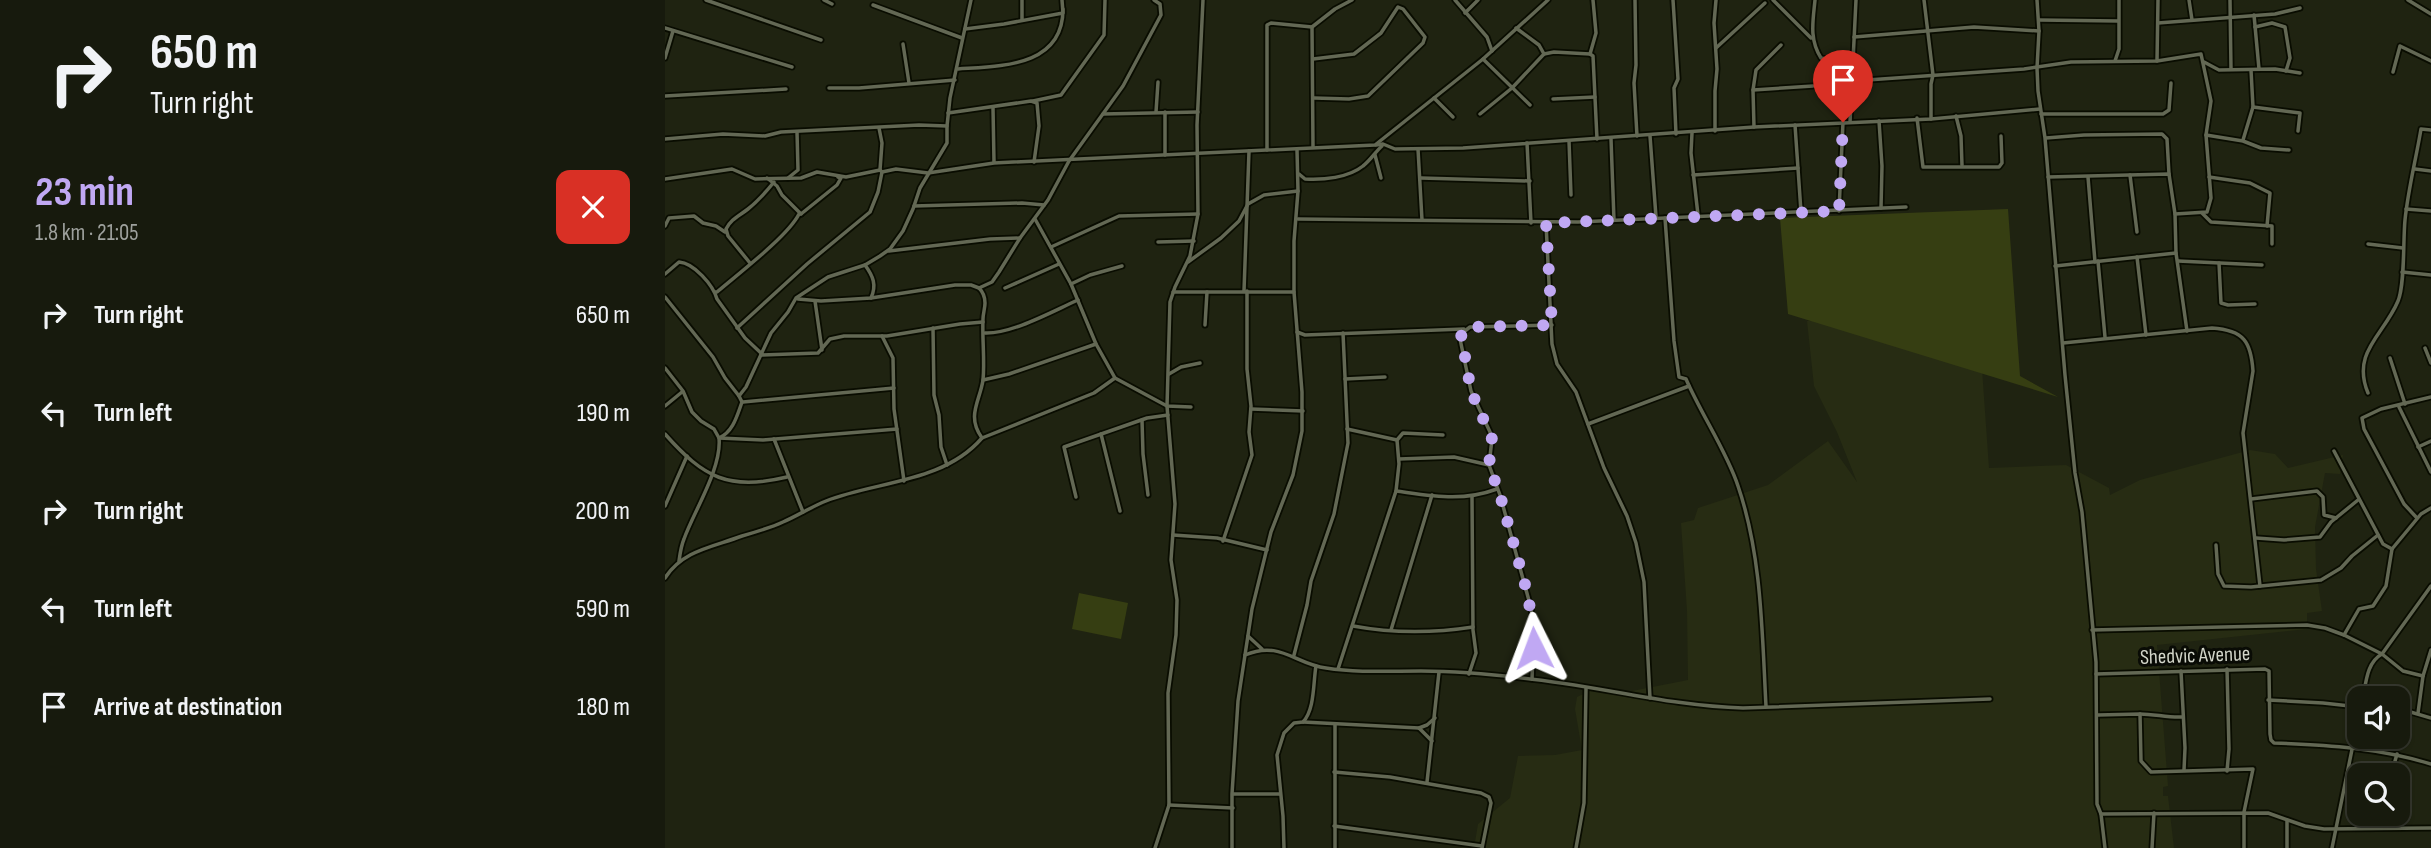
<!DOCTYPE html>
<html lang="en">
<head>
<meta charset="utf-8">
<style>
  :root { --surface:#171a0d; --page:#202316; --text:#f1f3f6; --muted:#9ea19d; --line:#36382e; --accent:#c0a8f3 }
  body { margin:0; font-family:"Sofia Sans Condensed",sans-serif; background:var(--page); color:var(--text); height:100vh; display:flex; flex-direction:column; font-size:26px; white-space:nowrap }
  * { box-sizing:border-box; margin:0 }
  p { font-size:23px; color:var(--muted) }
  .icon { flex:none; width:38px; height:38px; fill:none; stroke:currentColor; stroke-width:2; stroke-linecap:round; stroke-linejoin:round }
  .map { position:relative; flex:1; overflow:hidden }
  .side { display:flex; flex-direction:column; background:var(--surface); width:665px }
  .side>* { flex:none }
  .banner { background:#171a0d; color:var(--text); overflow:hidden }
  .tools { position:absolute; left:1682px; top:686px; display:grid; gap:14px }
  .tools a { display:grid; place-items:center; width:63px; height:63px; border-radius:14px; background:var(--surface); box-shadow:0 2px 5px #0004,0 0 0 2px var(--line); font-size:35px }
  .pin { position:absolute; display:grid; place-items:center; width:60px; height:60px; color:#fff; margin:-72px -30px; border-radius:50% 50% 50% 0; rotate:-45deg; box-shadow:0 0 7px #0007 }
  .pin .icon { rotate:45deg }
  .me { position:absolute; width:77px; margin:-38px; rotate:357deg; stroke-linejoin:round; filter:drop-shadow(0 0 5px #0008) }
  .turn { display:flex; align-items:center; gap:24px; height:147px; padding:0 35px; font-size:32px }
  .turn .icon { width:91px; height:91px; stroke-width:2.5 }
  .turn b { display:block; font-size:49px; line-height:60px }
  .round { display:grid; place-items:center; flex:none; width:74px; height:74px; border-radius:14px; background:var(--page) }
  .headline { display:flex; align-items:center; justify-content:space-between; height:119px; padding:0 35px }
  h1 { font-size:42px; font-weight:700; line-height:52px; color:var(--accent) }
  ul { padding:0; list-style:none }
  li { display:flex; align-items:center; gap:21px; height:98px; padding:0 35px }
  li div { flex:1 }
  li b { display:block; font-size:26px }
  li em { font-style:normal }
  main { display:flex; flex:1; min-height:0 }
  .map>svg:first-child { display:block }
  .built { fill:#272c13 }
  .green { fill:#363e12 }
  .lines { fill:none; stroke-linecap:round; stroke-linejoin:round }
  .street-casing { stroke:#090c00; stroke-width:7 }
  .street { stroke:#636854; stroke-width:3.5 }
  .route { stroke:#c0a8f3; stroke-width:12; stroke-dasharray:0 21.6 }
  .labels { text-anchor:middle; stroke-width:6; stroke-linejoin:round; paint-order:stroke }
  .street-label { font-size:21px; fill:#d2d5c9; stroke:#090b05 }
</style>
</head>
<body>
<main>
<section class="side">
<div class="banner">
<div class="turn"><svg class="icon" aria-label="right" viewBox="0 0 24 24"><path d="M7 20v-9h11M14 6l5 5-5 5"/></svg><div><b>650 m</b>Turn right</div></div>
</div>
<div class="headline"><div><h1>23 min</h1><p>1.8 km · 21:05</p></div><a class="round" style="background:#d93025;color:#fff"><svg class="icon" aria-label="close" viewBox="0 0 24 24"><path d="M6 6l12 12M18 6L6 18"/></svg></a></div>
<ul>
<li><svg class="icon" aria-label="right" viewBox="0 0 24 24"><path d="M7 20v-9h11M14 6l5 5-5 5"/></svg><div><b>Turn right</b></div><em>650 m</em></li>
<li><svg class="icon" aria-label="left" viewBox="0 0 24 24"><path d="M17 20v-9H6M10 6l-5 5 5 5"/></svg><div><b>Turn left</b></div><em>190 m</em></li>
<li><svg class="icon" aria-label="right" viewBox="0 0 24 24"><path d="M7 20v-9h11M14 6l5 5-5 5"/></svg><div><b>Turn right</b></div><em>200 m</em></li>
<li><svg class="icon" aria-label="left" viewBox="0 0 24 24"><path d="M17 20v-9H6M10 6l-5 5 5 5"/></svg><div><b>Turn left</b></div><em>590 m</em></li>
<li><svg class="icon" aria-label="arrive" viewBox="0 0 24 24"><path d="M6 21V4h12l-3 4 3 4H6"/></svg><div><b>Arrive at destination</b></div><em>180 m</em></li>
</ul>
</section>
<div class="map">
<svg width="1766" height="848" viewBox="0 0 1766 848">
  <rect width="100%" height="100%" fill="#1f2311"/>
  <polygon class="built" points="1313,312 1324,468 1401,465 1444,488 1445,495 1475,480 1585,450 1610,454 1623,468 1678,455 1675,474 1660,473 1650,527 1651,569 1657,611 1642,613 1642,629 1492,645 1503,786 1498,787 1498,796 1503,796 1509,848 809,848 813,824 845,798 853,756 890,755 917,750 910,709 912,697 931,688 949,691 967,691 1023,680 1022,611 1016,523 1029,520 1033,508 1103,485 1163,441 1192,482 1172,432 1149,386 1142,321"/>
  <g class="green">
    <polygon points="1343,209 1355,376 1393,397 1123,314 1115,218"/>
    <polygon points="414,593 463,603 456,639 407,629"/>
  </g>
  <g class="lines">
    <defs>
      <g id="street">
        <polyline points="41,0 156,40"/>
        <polyline points="159,0 167,4"/>
        <polyline points="357,0 357,20"/>
        <polyline points="790,0 822,37 827,51"/>
        <polyline points="928,0 931,33 925,54 928,56 932,139"/>
        <polyline points="970,0 971,65 969,83 972,136"/>
        <polyline points="1008,0 1013,79 1009,88 1011,134"/>
        <polyline points="1108,0 1146,38"/>
        <path d="M1150 0C1148 21 1144 39 1156 58L1188 64"/>
        <polyline points="1259,0 1268,75 1266,84 1266,119"/>
        <polyline points="1372,0 1374,31 1372,68 1373,91 1380,138 1400,375 1410,473 1417,512 1431,662 1432,804 1436,814 1440,848"/>
        <polyline points="1524,0 1527,20"/>
        <polyline points="1565,0 1566,69"/>
        <polyline points="1743,0 1766,14"/>
        <polyline points="208,5 297,38"/>
        <polyline points="800,13 813,0"/>
        <polyline points="1589,15 1594,69"/>
        <polyline points="1374,20 1453,21"/>
        <polyline points="1493,23 1610,14 1635,8"/>
        <polyline points="647,27 648,147"/>
        <polyline points="1590,27 1607,23 1620,27 1625,58 1621,71"/>
        <polyline points="0,28 127,67"/>
        <polyline points="851,28 874,45 879,54 889,52 925,54"/>
        <polyline points="300,29 339,24 398,13 397,0"/>
        <polyline points="1189,37 1309,27 1374,31"/>
        <polyline points="238,44 244,83"/>
        <polyline points="1051,48 1100,3"/>
        <polyline points="0,58 8,31"/>
        <polyline points="648,59 689,54 716,33 733,7 738,9 760,37 758,43 703,96 684,99 649,98"/>
        <polyline points="818,59 865,105"/>
        <polyline points="1450,61 1454,49 1454,0"/>
        <polyline points="1492,61 1493,0"/>
        <polyline points="1539,62 1554,70 1610,69 1635,73"/>
        <path d="M293 69C336 66 398 67 398 9"/>
        <polyline points="1728,72 1735,46 1766,61"/>
        <polyline points="1188,81 1359,69 1406,62 1492,61 1536,54 1546,101 1541,135 1546,198 1542,212 1510,214"/>
        <polyline points="164,88 194,88 290,80"/>
        <polyline points="1088,90 1148,86"/>
        <polyline points="0,96 121,89"/>
        <polyline points="769,98 788,117"/>
        <polyline points="888,99 930,97"/>
        <polyline points="368,101 396,95 439,35 440,0"/>
        <polyline points="1588,107 1635,113 1633,131"/>
        <polyline points="328,108 329,162"/>
        <polyline points="491,112 493,82"/>
        <polyline points="500,112 500,155"/>
        <polyline points="283,113 366,101 372,103 374,126 369,162"/>
        <polyline points="438,114 533,112"/>
        <polyline points="815,114 847,88 879,54"/>
        <polyline points="1376,114 1498,114 1504,110 1506,83"/>
        <polyline points="1291,116 1296,136 1297,165"/>
        <polyline points="1252,118 1258,167 1334,167 1337,163 1336,136"/>
        <polyline points="1214,121 1217,166 1216,208"/>
        <polyline points="1185,122 1191,0"/>
        <polyline points="1130,125 1136,212"/>
        <polyline points="1089,127 1088,90 1091,70 1116,45"/>
        <polyline points="214,128 217,143 215,170"/>
        <polyline points="1050,131 1050,91 1052,69 1049,23 1051,0"/>
        <polyline points="1027,133 1026,153 1033,215"/>
        <polyline points="1541,135 1578,141 1596,148 1624,150"/>
        <polyline points="985,136 991,217"/>
        <polyline points="1381,138 1419,135 1497,134 1502,139 1504,174"/>
        <polyline points="0,139 58,134 100,136 116,132 254,125 282,126"/>
        <polyline points="946,139 949,220"/>
        <polyline points="1578,140 1588,107 1586,70"/>
        <polyline points="904,141 906,195"/>
        <polyline points="862,143 866,223"/>
        <polyline points="711,145 718,144 730,149 798,148 1089,127 1266,119 1375,109"/>
        <polyline points="753,149 757,220"/>
        <polyline points="602,150 602,25 606,23 647,27 670,9 687,0"/>
        <polyline points="710,155 716,178"/>
        <polyline points="1750,169 1766,171"/>
        <path d="M634 174 640 179C658 180 683 178 698 166 706 160 710 152 717 146"/>
        <polyline points="1028,175 1133,168"/>
        <polyline points="1465,175 1472,232"/>
        <polyline points="1383,177 1504,174 1510,214 1511,253 1522,331"/>
        <polyline points="1423,177 1430,262"/>
        <polyline points="1544,177 1585,183 1605,193 1602,226"/>
        <polyline points="123,178 133,170 132,132"/>
        <polyline points="756,178 865,181"/>
        <polyline points="0,179 67,169 90,179 136,178 152,172 181,177 215,170 217,172 231,169 263,173 329,163 710,145 818,59 883,0"/>
        <polyline points="249,206 357,203 379,205"/>
        <polyline points="1741,209 1766,211"/>
        <polyline points="1174,211 1178,122"/>
        <polyline points="1537,213 1546,222 1607,226 1607,244"/>
        <polyline points="136,214 172,185 176,178 173,177"/>
        <path d="M1000 218 1009 341 1014 377 1021 379C1036 414 1062 452 1073 486 1097 556 1097 633 1101 706"/>
        <polyline points="370,219 406,284 431,344 450,378 502,406 526,407"/>
        <polyline points="633,219 913,222 1241,207"/>
        <polyline points="881,223 887,344 892,364 911,392 939,468 962,516 971,543 979,582 985,698"/>
        <polyline points="0,226 4,218 29,216 38,223 51,226 60,232"/>
        <polyline points="493,242 529,241"/>
        <polyline points="1703,244 1738,248"/>
        <polyline points="386,247 454,216 533,214"/>
        <polyline points="224,251 325,239 355,238"/>
        <polyline points="1472,257 1481,335"/>
        <polyline points="1433,261 1440,337"/>
        <polyline points="1513,261 1597,265"/>
        <polyline points="523,262 556,238 574,221 583,204 599,195 633,191"/>
        <path d="M85 263 63 236 61 229C66 219 74 216 83 209 93 201 101 192 109 182"/>
        <polyline points="1554,263 1556,303 1563,305 1590,304"/>
        <path d="M200 265C208 276 212 285 206 298"/>
        <polyline points="1390,266 1511,253"/>
        <polyline points="1737,272 1766,275"/>
        <path d="M0 274 14 262C29 263 48 285 52 299L80 338 97 354"/>
        <polyline points="406,284 425,275 457,266"/>
        <path d="M314 288C318 292 320 297 320 303 320 308 318 314 318 319 317 339 320 360 318 380 315 401 301 416 317 438"/>
        <polyline points="340,288 394,264"/>
        <polyline points="579,291 584,151"/>
        <path d="M50 292H52C73 274 123 236 134 214H136L117 195 112 186 102 178"/>
        <polyline points="508,292 629,292"/>
        <polyline points="0,297 48,357 60,378 74,396"/>
        <polyline points="133,299 156,301 206,298 290,285 306,285 314,288 327,282 334,272 355,238 383,200 404,161 458,86 496,15 495,4 489,0"/>
        <polyline points="150,301 157,350"/>
        <polyline points="540,325 542,292"/>
        <polyline points="72,328 142,264 205,212 213,192 217,172"/>
        <polyline points="268,328 269,395 274,415 276,447 282,465"/>
        <polyline points="632,332 640,335 799,329"/>
        <path d="M320 333C347 334 388 311 413 300"/>
        <polyline points="217,336 228,358 229,409 239,481"/>
        <path d="M1398 343 1547 328C1579 330 1586 342 1588 371L1578 433 1595 586"/>
        <polyline points="1760,348 1766,363"/>
        <polyline points="96,355 153,353 165,339 179,336 222,336 295,324 318,322"/>
        <polyline points="1725,358 1740,404"/>
        <polyline points="0,368 18,391 27,412 36,421 49,429 54,438 98,440 232,429"/>
        <polyline points="504,374 516,367 535,363"/>
        <polyline points="680,379 720,377"/>
        <polyline points="318,380 344,374 431,344"/>
        <path d="M1703 393C1686 352 1719 335 1733 301 1740 285 1738 239 1740 220 1743 190 1751 159 1756 129L1766 130"/>
        <polyline points="78,402 229,388"/>
        <polyline points="0,406 17,392"/>
        <polyline points="1734,407 1766,472"/>
        <polyline points="586,409 638,411"/>
        <polyline points="477,420 478,454 483,495"/>
        <polyline points="923,424 1024,386"/>
        <polyline points="682,429 732,440"/>
        <path d="M0 434C39 478 64 491 122 477"/>
        <polyline points="436,434 455,511"/>
        <polyline points="109,439 138,512"/>
        <polyline points="1753,447 1766,441"/>
        <polyline points="1669,451 1718,544 1727,549"/>
        <polyline points="734,459 789,457 824,465"/>
        <path d="M731 491C768 496 797 502 832 489"/>
        <polyline points="411,497 399,447 482,418 503,415"/>
        <polyline points="1586,499 1652,491 1658,497 1659,515 1671,518"/>
        <polyline points="0,506 22,456"/>
        <polyline points="1752,518 1739,504 1699,429 1697,418 1716,409 1766,397"/>
        <polyline points="508,535 552,538 602,550"/>
        <polyline points="1591,538 1619,540 1655,537 1666,522 1693,500"/>
        <polyline points="558,541 587,455 584,432 586,406 582,369 582,291"/>
        <polyline points="1551,545 1553,574 1559,586 1586,587 1656,580 1676,568 1687,556 1713,535"/>
        <polyline points="1727,549 1756,514 1766,508"/>
        <path d="M14 561C15 554 16 546 19 539 29 511 57 468 54 438 68 432 72 416 77 402L74 396 81 387 106 333 123 312 131 298 163 277 200 265 215 256 225 249 238 231 248 209 255 188 282 143V126L285 98 306 0"/>
        <path d="M0 578C18 550 48 547 77 536 91 532 105 528 118 522 132 516 146 507 161 501 212 481 278 483 317 438L429 393 450 378"/>
        <path d="M688 626C726 633 769 633 808 627"/>
        <polyline points="726,630 767,495"/>
        <polyline points="1427,630 1642,625 1660,628 1679,635 1717,654 1738,671 1758,676"/>
        <polyline points="1679,635 1694,609 1708,606 1721,586 1727,549"/>
        <polyline points="583,636 597,649"/>
        <path d="M580 655C615 640 630 664 661 668 692 673 724 671 756 671 790 671 824 674 857 678 931 685 1003 706 1078 708L1325 699"/>
        <polyline points="629,655 642,605 646,581 669,514 683,443 678,333"/>
        <polyline points="673,669 731,491 734,464 732,440 738,433 778,435"/>
        <polyline points="1516,671 1520,748 1519,770"/>
        <polyline points="804,674 811,653 808,630 807,497"/>
        <path d="M1431 674 1600 669 1604 671 1605 734 1606 740 1609 743C1663 745 1714 748 1766 764"/>
        <polyline points="867,679 869,628 866,608 835,495 824,465 827,439 825,432 806,391 795,339 796,334 805,327 887,325"/>
        <path d="M1698 698C1701 682 1702 662 1717 654L1766 586"/>
        <polyline points="1603,700 1658,703 1694,707"/>
        <polyline points="1732,708 1766,718"/>
        <polyline points="1753,713 1758,676 1766,650"/>
        <path d="M1475 714C1490 714 1503 718 1518 717"/>
        <polyline points="1433,715 1475,714 1476,761 1486,772 1588,769 1579,812 1579,848"/>
        <polyline points="638,722 754,728 762,725 770,718"/>
        <polyline points="754,728 767,741"/>
        <polyline points="1562,771 1564,749 1562,669"/>
        <polyline points="669,772 725,777 816,793 824,797 826,803 817,848"/>
        <polyline points="1726,775 1732,754"/>
        <polyline points="762,782 774,672"/>
        <polyline points="568,794 615,794"/>
        <polyline points="504,805 568,808"/>
        <polyline points="1436,814 1603,813 1640,826 1659,829 1766,828"/>
        <polyline points="669,826 817,846"/>
        <polyline points="1720,827 1720,814"/>
        <polyline points="490,848 504,805 503,693 511,635 512,600 506,560 510,504 502,406 505,302 510,287 525,256 533,214 532,125 538,0"/>
        <polyline points="567,848 567,794 573,701 587,609 606,532 628,475 637,431 637,392 629,292 629,241 633,191 632,150"/>
        <path d="M619 848 618 816 612 755 619 733 629 723 638 722C650 709 648 683 651 666"/>
        <polyline points="670,848 670,725"/>
        <polyline points="911,848 919,803 921,688"/>
        <polyline points="1487,848 1489,813"/>
        <polyline points="1622,848 1622,820"/>
        <polyline points="1667,848 1694,715"/>
      </g>
    </defs>
    <use href="#street" class="street-casing"/>
    <use href="#street" class="street"/>
  </g>
  <g class="lines">
    <polyline class="route" points="869,648 869,628 861,588 835,495 824,465 827,439 806,391 796,334 805,327 887,325 881,223 1174,211 1178,122"/>
  </g>
  <g class="labels">
    <g class="street-label">
      <text transform="translate(1530 655) rotate(-2)" y="7">Shedvic Avenue</text>
    </g>
  </g>
</svg>
<div class="tools">
<a><svg class="icon" aria-label="sound" viewBox="0 0 24 24"><path d="M4 9h4l5-4v14l-5-4H4zM17 9q2 3 0 6"/></svg></a>
<a><svg class="icon" aria-label="search" viewBox="0 0 24 24"><circle cx="10" cy="10" r="6"/><path d="M15 15l6 6"/></svg></a>
</div>
<div class="pin" style="left:1178px;top:122px;background:#d93025"><svg class="icon" aria-label="arrive" viewBox="0 0 24 24"><path d="M6 21V4h12l-3 4 3 4H6"/></svg></div>
<svg class="me" style="left:869px;top:648px" viewBox="-20 -20 40 40"><path d="M0-17L14 15 0 8-14 15z" fill="#c0a8f3" stroke="#fff" stroke-width="4"/></svg>
</div>
</main>
</body>
</html>
